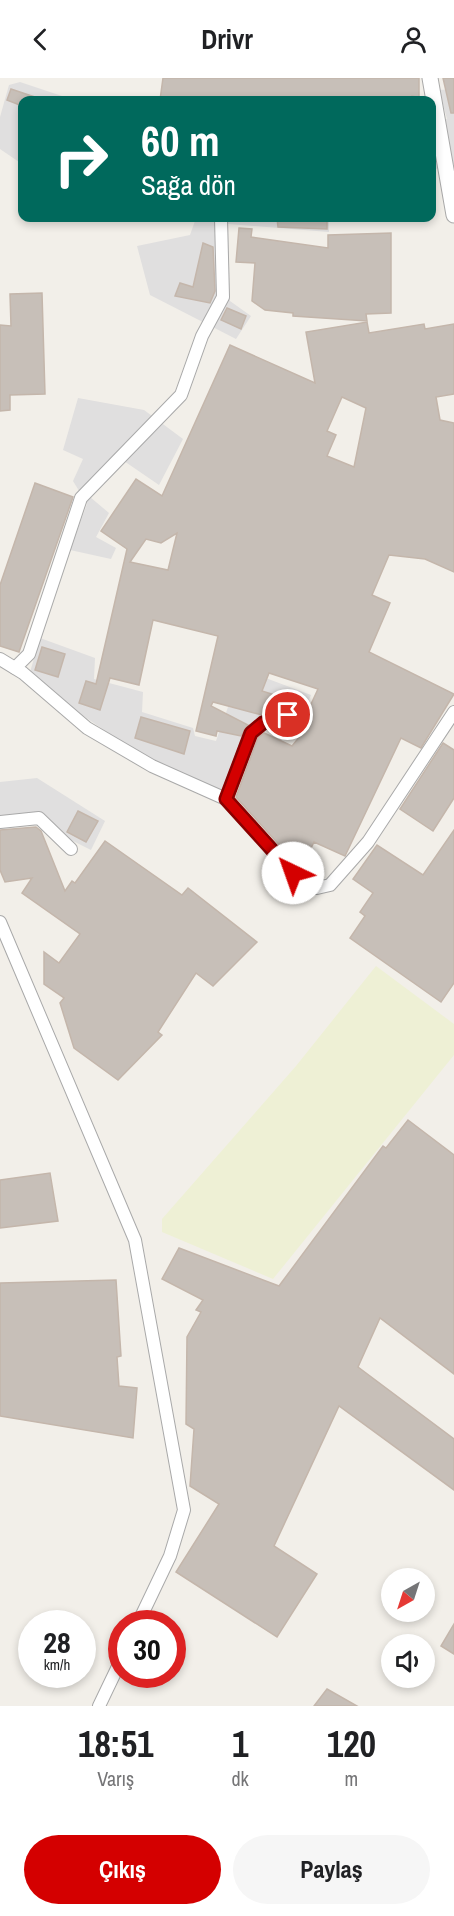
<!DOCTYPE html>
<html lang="tr">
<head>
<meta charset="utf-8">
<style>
  :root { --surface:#fff; --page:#f6f6f6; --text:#202124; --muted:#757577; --accent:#d40000 }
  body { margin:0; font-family:"Archivo Narrow",sans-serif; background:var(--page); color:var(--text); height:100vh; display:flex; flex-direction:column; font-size:22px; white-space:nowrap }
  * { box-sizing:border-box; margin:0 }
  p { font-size:20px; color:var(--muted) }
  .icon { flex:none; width:33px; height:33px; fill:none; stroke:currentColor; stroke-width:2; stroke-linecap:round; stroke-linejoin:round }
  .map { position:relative; height:1628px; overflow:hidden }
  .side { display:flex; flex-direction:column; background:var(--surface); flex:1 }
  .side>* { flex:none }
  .top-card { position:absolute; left:18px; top:18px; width:418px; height:126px; border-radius:12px; box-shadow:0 3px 9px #0003; background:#00695c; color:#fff; overflow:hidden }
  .needle { width:39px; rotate:219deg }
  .tools { position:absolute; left:381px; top:1490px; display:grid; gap:12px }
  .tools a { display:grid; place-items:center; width:54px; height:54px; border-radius:50%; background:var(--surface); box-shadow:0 3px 9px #0003; font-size:30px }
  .speed { position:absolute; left:18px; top:1532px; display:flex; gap:12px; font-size:30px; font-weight:700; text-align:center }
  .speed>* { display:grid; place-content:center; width:78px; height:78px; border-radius:50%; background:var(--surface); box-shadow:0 3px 9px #0003; line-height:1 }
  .speed small { font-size:15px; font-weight:400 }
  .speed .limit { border:9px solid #d22; background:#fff; color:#111 }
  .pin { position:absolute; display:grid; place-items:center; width:51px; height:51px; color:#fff; margin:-26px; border:3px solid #fff; border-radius:50%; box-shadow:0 2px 6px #0007 }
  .me { position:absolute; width:66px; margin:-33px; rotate:318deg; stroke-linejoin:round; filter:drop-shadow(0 0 4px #0008) }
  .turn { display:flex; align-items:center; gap:21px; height:126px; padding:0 24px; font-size:27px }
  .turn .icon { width:78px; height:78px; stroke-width:2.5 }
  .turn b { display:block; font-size:42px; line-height:51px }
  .eta { display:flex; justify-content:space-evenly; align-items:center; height:102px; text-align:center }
  .eta b { font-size:36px; font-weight:800; line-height:42px }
  .button { display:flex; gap:12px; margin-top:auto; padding:12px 24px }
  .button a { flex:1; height:69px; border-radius:36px; background:var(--accent); color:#fff; font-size:24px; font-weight:800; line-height:69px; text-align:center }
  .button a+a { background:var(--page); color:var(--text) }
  header { display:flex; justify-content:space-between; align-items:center; height:78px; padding:0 24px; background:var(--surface); font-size:27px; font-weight:800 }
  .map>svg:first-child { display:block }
  .residential { fill:#e0dfdf }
  .farmland { fill:#eef0d5 }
  .building { fill:#c7bfb8; stroke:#c4b6ab; stroke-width:1.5; fill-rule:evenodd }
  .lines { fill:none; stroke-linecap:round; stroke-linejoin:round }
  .minor-casing { stroke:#a9a9a9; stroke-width:14 }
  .tertiary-casing { stroke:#a9a9a9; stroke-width:17 }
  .minor { stroke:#fff; stroke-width:12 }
  .tertiary { stroke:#fff; stroke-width:15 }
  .route-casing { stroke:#8a0000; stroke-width:15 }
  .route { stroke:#d40000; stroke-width:10 }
</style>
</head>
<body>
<header><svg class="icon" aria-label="back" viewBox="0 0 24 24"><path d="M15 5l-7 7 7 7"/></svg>Drivr<svg class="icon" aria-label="person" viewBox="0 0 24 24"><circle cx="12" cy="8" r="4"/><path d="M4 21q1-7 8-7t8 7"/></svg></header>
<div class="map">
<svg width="454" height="1628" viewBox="0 0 454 1628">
  <rect width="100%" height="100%" fill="#f2efe9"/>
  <g class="residential">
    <polygon points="20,4 74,22 22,22 22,86 0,71 0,39 9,7"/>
    <polygon points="454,11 454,86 432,92 432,43 447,41 439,12"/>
    <polygon points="196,140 329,140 329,154 228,146 230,223 251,238 236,261 150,217 137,168 190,157"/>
    <polygon points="78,320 144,332 183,361 159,407 124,383 90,419 109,435 96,459 116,470 111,481 70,472 87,426 73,403 83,381 63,372"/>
    <polygon points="40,560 95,580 94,601 143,614 142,634 193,650 195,658 216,663 228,629 245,631 255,596 311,617 292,661 260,649 244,663 221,713 135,673 79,635 30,594"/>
    <polygon points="37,700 105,743 91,772 53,753 40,734 0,739 0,704"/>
  </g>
  <polygon class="farmland" points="376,888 454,946 454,977 273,1201 162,1154 162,1141 296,988"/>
  <g class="building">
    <polygon points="163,0 419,0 419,20 412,18 411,22 160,22"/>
    <polygon points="443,0 454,0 454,35 451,35"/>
    <polygon points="11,11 41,21 41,22 22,22 22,28 7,22"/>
    <polygon points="277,140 327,140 327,151 278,149"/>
    <polygon points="239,150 252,151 251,159 328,170 328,157 391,155 391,235 366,236 367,243 293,238 293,235 265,232 252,223 255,185 236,184"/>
    <polygon points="203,165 213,169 215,213 210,225 175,218 180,205 193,209"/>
    <polygon points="42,215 45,316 10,317 10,332 0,333 0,247 11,248 10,216"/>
    <polygon points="227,230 246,238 241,251 221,242"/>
    <path d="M367 244 369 255 424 246 425 251 454 246V316L436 319 440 342 454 345V494L425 481 389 477 372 517 390 525 369 574 454 616 421 670 401 660 345 778 314 764 301 791 289 778 290 776 282 770 236 719 258 660 264 655 292 668 305 652 300 650 318 611 269 595 262 613 278 618 274 633 262 637 213 624 211 628 248 647 241 658 217 653 216 658 196 653 218 558 153 542 139 607 110 600 100 632 79 625 86 603 96 606 127 471 101 453 136 401 162 418 230 267 315 305 306 254ZM342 319 366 330 354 389 327 378 336 357 327 353ZM177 455 168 492 130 484 146 461 161 465Z"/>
    <polygon points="35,405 73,419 19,574 0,568 0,507"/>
    <polygon points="42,569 65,576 58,599 35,592"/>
    <polygon points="141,639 190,653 184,676 135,660"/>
    <polygon points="443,665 454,672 454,720 433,753 400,731"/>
    <polygon points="78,733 98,743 86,764 67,754"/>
    <polygon points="36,749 41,753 65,813 72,803 75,805 105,763 182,817 188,810 257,864 213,908 196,895 158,954 162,957 118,1002 74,970 60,925 64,920 44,906 44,874 59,885 80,856 22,815 32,800 5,804 0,792 0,752"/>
    <polygon points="454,752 454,905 441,924 350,860 365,838 360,834 373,815 353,801 377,767 423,797"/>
    <polygon points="408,1042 454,1077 454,1296 380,1240 358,1289 454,1361 454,1412 339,1328 274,1468 317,1496 277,1559 176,1494 219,1426 190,1408 194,1351 186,1346 187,1259 201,1234 196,1232 203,1222 162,1201 179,1170 279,1208 383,1068 386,1070"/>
    <polygon points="50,1095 58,1143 0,1150 0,1102"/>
    <polygon points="116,1202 121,1278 117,1279 119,1308 137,1310 133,1360 0,1338 0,1205"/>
    <polygon points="454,1546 454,1576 441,1568"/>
    <polygon points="327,1611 357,1628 314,1628"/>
  </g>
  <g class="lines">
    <defs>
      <g id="minor">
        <polyline points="0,581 23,595 87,650 152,688 226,721 293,795 310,809 317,810 330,807 368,764 454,634"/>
        <polyline points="15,590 29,576 81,420 181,317 202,258 223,219 221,140"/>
        <polyline points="226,721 251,655 263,645 288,637"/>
        <polyline points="0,744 39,740 71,771"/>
        <polyline points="0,844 135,1162 184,1432 170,1478 138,1545"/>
        <polyline points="99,1628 122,1580"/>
      </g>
      <polyline id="tertiary" points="430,0 454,137"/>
    </defs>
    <use href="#minor" class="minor-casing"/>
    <use href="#tertiary" class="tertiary-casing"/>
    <use href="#minor" class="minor"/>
    <use href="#tertiary" class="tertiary"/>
  </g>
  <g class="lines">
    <defs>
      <polyline id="route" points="288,637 263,645 251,655 226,721 293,795"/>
    </defs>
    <use href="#route" class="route-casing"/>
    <use href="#route" class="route"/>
  </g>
</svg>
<div class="tools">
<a><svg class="needle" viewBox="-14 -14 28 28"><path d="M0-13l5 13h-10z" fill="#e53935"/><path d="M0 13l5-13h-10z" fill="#757577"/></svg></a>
<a><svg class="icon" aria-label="sound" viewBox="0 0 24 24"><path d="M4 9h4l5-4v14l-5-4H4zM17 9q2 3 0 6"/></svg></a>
</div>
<div class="speed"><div>28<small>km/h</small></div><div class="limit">30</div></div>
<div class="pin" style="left:288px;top:637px;background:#d93025"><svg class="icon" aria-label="arrive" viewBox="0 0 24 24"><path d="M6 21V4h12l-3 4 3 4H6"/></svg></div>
<svg class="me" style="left:293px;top:795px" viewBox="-20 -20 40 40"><circle r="19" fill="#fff"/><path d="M0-13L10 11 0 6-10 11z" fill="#d40000"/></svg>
<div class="top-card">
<div class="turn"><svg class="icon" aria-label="right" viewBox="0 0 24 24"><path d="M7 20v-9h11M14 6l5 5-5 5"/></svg><div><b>60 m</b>Sağa dön</div></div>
</div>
</div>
<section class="side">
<div class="eta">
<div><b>18:51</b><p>Varış</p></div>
<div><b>1</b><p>dk</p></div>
<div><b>120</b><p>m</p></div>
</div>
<div class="button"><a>Çıkış</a><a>Paylaş</a></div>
</section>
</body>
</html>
